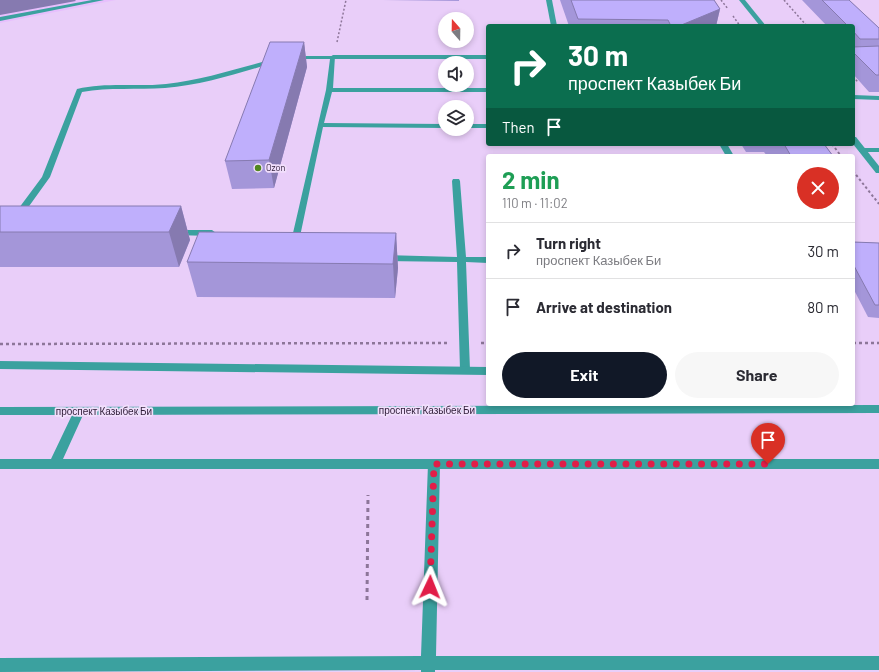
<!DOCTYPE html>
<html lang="en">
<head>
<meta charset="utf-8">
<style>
  :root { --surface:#fff; --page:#f7f7f7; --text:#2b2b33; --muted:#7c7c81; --line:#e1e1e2; --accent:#111827 }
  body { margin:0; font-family:Barlow,sans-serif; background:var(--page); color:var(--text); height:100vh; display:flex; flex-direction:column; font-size:15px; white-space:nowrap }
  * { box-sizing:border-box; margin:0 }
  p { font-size:13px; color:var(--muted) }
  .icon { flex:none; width:22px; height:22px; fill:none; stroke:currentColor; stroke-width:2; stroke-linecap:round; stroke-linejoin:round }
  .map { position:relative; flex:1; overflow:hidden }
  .drawer { position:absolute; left:486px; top:154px; width:369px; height:252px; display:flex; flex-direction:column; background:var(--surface); border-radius:4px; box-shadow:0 2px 6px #0003 }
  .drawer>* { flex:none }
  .guide { position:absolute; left:486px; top:24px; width:369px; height:122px; border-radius:4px; box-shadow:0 2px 6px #0003; background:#0b6e4f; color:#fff; overflow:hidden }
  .needle { width:26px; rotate:340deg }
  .controls { position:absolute; left:438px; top:12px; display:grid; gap:8px }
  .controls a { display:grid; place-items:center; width:36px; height:36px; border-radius:50%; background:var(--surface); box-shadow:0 2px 6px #0003; font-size:20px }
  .pin { position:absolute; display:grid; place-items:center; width:34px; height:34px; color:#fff; margin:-41px -17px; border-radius:50% 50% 50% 0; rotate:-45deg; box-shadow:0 0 4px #0007 }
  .pin .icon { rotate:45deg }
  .me { position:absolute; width:44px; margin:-22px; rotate:2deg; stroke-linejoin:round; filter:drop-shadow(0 0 3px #0008) }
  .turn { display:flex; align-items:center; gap:14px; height:84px; padding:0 16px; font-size:18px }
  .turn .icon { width:52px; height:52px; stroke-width:2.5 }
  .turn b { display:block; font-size:28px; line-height:34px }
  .then { display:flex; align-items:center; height:38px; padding:0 16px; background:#0003; gap:8px; font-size:15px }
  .round { display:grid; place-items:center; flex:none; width:42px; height:42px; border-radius:21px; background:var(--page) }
  .overview { display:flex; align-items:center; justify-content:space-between; height:68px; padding:0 16px }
  h1 { font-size:24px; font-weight:700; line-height:30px; color:#1e9e55 }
  .cta { display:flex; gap:8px; margin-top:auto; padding:8px 16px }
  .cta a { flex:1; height:46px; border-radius:24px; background:var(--accent); color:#fff; font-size:16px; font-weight:700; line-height:46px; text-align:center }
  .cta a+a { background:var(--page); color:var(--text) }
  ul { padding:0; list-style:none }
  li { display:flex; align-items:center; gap:12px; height:56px; padding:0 16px; border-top:1px solid var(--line) }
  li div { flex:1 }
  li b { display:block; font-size:15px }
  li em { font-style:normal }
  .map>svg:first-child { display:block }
  .built { fill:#e7bffd }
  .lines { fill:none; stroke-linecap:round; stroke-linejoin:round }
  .path-far3 { stroke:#8d7699; stroke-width:1.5; stroke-dasharray:2 2; stroke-linecap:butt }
  .path-far2 { stroke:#8d7699; stroke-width:2; stroke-dasharray:2.5 2.5; stroke-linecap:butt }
  .path-far1 { stroke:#8d7699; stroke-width:2.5; stroke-dasharray:3 3; stroke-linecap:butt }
  .path { stroke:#8d7699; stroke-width:3; stroke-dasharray:4 4; stroke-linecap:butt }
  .service { fill:#3ba19f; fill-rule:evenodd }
  .minor { fill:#3ba19f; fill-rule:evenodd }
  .tertiary { fill:#3ba19f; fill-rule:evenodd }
  .wall { fill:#a496d9 }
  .shaded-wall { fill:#867ab0 }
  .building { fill:#bfaffc; stroke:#867ab0 }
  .route { stroke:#e11d48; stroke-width:7; stroke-dasharray:0 12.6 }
  .poi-dot { fill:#51871f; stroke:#f1dffc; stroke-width:1.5 }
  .labels { text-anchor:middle; stroke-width:3.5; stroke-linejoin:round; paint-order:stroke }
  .far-poi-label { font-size:9px; fill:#2f1d38; stroke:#f1dffc; text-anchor:start }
  .street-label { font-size:10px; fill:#2f1d38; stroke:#f1dffc }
</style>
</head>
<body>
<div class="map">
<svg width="879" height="672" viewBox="0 0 879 672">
  <rect width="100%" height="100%" fill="#e9cef9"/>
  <polygon class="built" points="0,0 116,0 0,23"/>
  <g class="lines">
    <g class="path-far3">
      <polyline points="721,0 728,9"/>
      <polyline points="784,0 807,26"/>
      <polyline points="733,16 740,26"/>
      <polyline points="337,42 346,0"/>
      <polyline points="853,77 858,82"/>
    </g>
    <g class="path-far2">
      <polyline points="832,144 841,156"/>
      <polyline points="853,171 879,204"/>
    </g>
    <g class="path-far1">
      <polyline points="481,343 488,343"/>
      <polyline points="853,343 879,343"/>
      <polyline points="0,344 448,343"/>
    </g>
    <polyline class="path" points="367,600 368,495"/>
    <g class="service">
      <polygon points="92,0 104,0 0,21 0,17"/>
      <polygon points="546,0 552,0 557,26 551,26"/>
      <polygon points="291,56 335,56 333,88 488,88 488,92 332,92 324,123 445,124 445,128 323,127 298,246 294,249 290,246 326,90 330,59 293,59 291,58"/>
      <path d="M274 59 276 60V62C240 73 203 85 165 88 137 90 109 87 82 92L50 177 22 216 3 238 0 239V231L16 212 42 177 77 89C106 82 136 87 166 84 203 80 238 68 274 59Z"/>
      <polygon points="853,95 879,96 879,100 853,99"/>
      <rect x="467" y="124" width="21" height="4"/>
      <polygon points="719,144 727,144 734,156 726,156"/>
      <rect x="859" y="148" width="20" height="4"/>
      <polygon points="453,179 459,179 460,181 466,257 488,257 488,263 466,262 470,370 469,373 461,373 460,370 457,262 384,261 380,258 384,255 457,257 452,181"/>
      <polygon points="176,230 212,230 216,233 212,236 173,235 172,233"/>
    </g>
    <g class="minor">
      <polygon points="739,0 745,0 766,26 760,26"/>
      <polygon points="488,55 488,59 333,59 330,57 333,55"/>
      <polygon points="853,137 856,137 879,166 879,173 876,173 853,144"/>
      <polygon points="0,361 488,367 488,375 0,369"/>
      <polygon points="696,404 722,404 725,405 727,408 725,411 721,412 697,407"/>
      <polygon points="434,459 438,461 440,464 436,656 879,656 879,670 435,670 435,672 421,672 421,670 0,672 0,658 421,656 428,464 430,461"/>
    </g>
    <polygon class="tertiary" points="879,405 879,413 83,415 63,459 879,459 879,469 0,469 0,459 51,459 72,415 0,415 0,407"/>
  </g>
  <g class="wall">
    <polygon points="383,0 459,0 459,1"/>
    <polygon points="560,0 714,0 720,9 716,26 569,26"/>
    <polygon points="802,0 849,0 879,28 879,92 869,92 853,74 853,26 827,26"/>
    <polygon points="304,42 307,67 274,188 232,189 225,161"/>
    <polygon points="741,144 824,144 833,156 767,156 764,152 746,152"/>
    <polygon points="0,206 181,206 190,240 179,267 0,267"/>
    <polygon points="396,233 398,268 395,298 197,297 187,262"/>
    <polygon points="853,242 879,243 879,318 868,317 853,288"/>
  </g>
  <g class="shaded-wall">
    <polygon points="0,0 75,0 76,1 0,15"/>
    <polygon points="720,9 716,26 679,26"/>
    <polygon points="304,42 307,67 274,188 269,160"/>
    <polygon points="181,206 190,240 179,267 169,232"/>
    <polygon points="396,233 398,268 395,298 393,264"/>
  </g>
  <g class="building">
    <polygon points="571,0 714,0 720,9 679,26 671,26 668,20 578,19"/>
    <polygon points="822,0 849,0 879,28 879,39 860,39 853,31 853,26 848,26"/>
    <polygon points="270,42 304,42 269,160 225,161"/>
    <polygon points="879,46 879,75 876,75 853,52 853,47"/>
    <polygon points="784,144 824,144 833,156 791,156"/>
    <polygon points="0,206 181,206 169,232 0,232"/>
    <polygon points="199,232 396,233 393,264 187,262"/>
    <polygon points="853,242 879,243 879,305 875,305 853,264"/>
  </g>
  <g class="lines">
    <polyline class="route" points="430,587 434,464 768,464"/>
  </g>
  <circle class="poi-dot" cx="258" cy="168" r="4"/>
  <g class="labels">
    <g class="far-poi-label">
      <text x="266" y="171">Ozon</text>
    </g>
    <g class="street-label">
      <text x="427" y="414">проспект Казыбек Би</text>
      <text x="104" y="415">проспект Казыбек Би</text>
    </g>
  </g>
</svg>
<div class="controls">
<a><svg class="needle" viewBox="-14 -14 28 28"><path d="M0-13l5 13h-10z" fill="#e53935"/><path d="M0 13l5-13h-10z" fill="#7c7c81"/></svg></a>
<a><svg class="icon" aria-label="sound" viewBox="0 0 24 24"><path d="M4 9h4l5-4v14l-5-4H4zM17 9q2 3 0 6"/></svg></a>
<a><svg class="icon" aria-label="layers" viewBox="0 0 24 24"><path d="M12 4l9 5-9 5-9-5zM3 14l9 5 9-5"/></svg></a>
</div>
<div class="pin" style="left:768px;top:464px;background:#d93025"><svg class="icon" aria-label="arrive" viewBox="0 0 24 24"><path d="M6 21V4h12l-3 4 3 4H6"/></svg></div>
<svg class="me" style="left:430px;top:587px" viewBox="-20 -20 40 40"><path d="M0-17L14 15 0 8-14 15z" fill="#e11d48" stroke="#fff" stroke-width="4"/></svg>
<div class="guide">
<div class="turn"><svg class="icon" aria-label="right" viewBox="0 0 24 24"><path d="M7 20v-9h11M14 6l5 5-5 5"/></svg><div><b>30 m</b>проспект Казыбек Би</div></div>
<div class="then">Then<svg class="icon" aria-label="arrive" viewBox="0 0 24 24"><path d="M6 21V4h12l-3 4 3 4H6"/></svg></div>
</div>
<section class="drawer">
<div class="overview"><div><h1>2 min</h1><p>110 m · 11:02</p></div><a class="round" style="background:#d93025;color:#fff"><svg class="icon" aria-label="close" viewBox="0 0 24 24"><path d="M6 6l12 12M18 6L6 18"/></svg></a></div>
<ul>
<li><svg class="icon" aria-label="right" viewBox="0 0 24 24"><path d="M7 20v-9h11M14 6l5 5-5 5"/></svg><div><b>Turn right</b><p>проспект Казыбек Би</p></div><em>30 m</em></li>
<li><svg class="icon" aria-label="arrive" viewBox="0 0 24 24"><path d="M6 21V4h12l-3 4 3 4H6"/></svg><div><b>Arrive at destination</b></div><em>80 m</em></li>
</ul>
<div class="cta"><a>Exit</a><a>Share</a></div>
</section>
</div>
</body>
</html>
